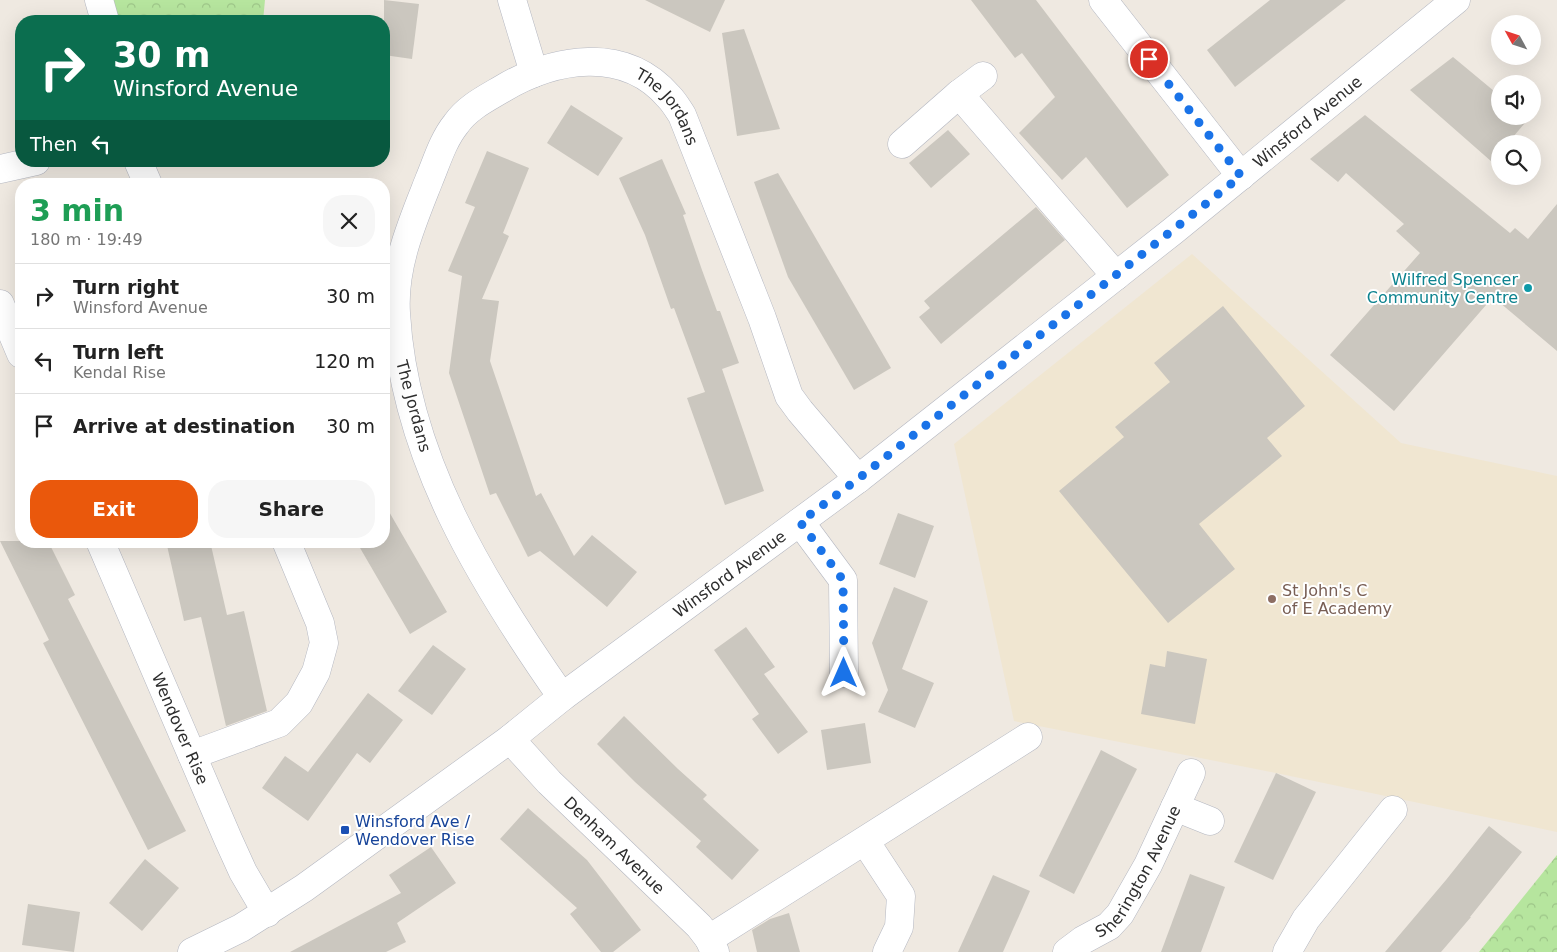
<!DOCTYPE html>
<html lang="en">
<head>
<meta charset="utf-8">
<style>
  :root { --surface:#fff; --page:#f6f6f6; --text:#222; --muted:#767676; --line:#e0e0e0; --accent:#ea580c }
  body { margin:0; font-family:"DejaVu Sans",sans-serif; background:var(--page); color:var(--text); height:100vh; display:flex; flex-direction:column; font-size:19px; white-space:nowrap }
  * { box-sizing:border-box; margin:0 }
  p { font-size:16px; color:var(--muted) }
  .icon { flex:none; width:28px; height:28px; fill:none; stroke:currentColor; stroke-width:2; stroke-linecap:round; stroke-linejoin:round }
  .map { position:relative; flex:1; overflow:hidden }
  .sheet { position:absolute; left:15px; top:178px; width:375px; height:370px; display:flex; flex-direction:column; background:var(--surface); border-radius:20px; box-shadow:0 5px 20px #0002 }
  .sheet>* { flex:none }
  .guide { position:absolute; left:15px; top:15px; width:375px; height:152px; border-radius:20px; box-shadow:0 5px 20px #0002; background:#0b6e4f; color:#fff; overflow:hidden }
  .needle { width:32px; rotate:310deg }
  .buttons { position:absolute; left:1491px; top:15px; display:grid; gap:10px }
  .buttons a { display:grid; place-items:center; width:50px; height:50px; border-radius:50%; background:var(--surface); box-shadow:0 5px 20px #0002; font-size:25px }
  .pin { position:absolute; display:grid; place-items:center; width:42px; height:42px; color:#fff; margin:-21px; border:2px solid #fff; border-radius:50%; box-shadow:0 1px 5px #0007 }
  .me { position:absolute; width:55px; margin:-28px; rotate:0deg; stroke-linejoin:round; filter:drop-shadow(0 0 4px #0008) }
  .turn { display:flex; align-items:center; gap:18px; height:105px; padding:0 15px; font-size:22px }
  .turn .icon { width:65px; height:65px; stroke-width:2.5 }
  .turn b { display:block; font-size:35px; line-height:42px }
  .then { display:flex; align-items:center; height:48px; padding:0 15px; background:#0003; gap:10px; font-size:19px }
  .round { display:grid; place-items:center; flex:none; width:52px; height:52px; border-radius:20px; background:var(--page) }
  .summary { display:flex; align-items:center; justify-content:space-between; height:85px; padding:0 15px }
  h1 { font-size:30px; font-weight:700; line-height:38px; color:#1e9e55 }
  .action { display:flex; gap:10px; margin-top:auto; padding:10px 15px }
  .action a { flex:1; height:58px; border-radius:20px; background:var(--accent); color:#fff; font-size:20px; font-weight:700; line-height:58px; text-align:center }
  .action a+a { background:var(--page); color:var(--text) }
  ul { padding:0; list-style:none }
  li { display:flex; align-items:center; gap:15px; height:65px; padding:0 15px; border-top:1px solid var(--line) }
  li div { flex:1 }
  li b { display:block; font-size:19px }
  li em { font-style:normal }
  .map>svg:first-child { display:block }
  .education { fill:#f0e6d1 }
  .forest { fill:url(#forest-crowns) }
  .building { fill:#cbc7bf }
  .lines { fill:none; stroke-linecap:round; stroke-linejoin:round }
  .minor-casing { stroke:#b4b7c1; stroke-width:29 }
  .minor { stroke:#fff; stroke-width:28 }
  .route { stroke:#1a73e8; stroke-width:9; stroke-dasharray:0 16.2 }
  .culture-dot { fill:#0f9aa8; stroke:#fff; stroke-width:2 }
  .education-dot { fill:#8d6e63; stroke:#fff; stroke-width:2 }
  .transit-dot { fill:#1a4fb4; stroke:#fff; stroke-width:2 }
  .labels { text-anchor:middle; stroke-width:4; stroke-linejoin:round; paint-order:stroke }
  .street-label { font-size:16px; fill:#2e2e2e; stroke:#fff }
  .culture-label { font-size:16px; fill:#0d838f; stroke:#fff; text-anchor:end }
  .education-label { font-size:16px; fill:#785e54; stroke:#fff; text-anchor:start }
  .transit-label { font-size:16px; fill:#164399; stroke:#fff; text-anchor:start }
</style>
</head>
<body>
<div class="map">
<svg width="1557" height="952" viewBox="0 0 1557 952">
  <defs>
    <pattern id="forest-crowns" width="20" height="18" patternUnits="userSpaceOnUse" patternTransform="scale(1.25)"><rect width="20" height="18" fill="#b6e59e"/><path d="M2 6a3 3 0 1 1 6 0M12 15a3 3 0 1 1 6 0" fill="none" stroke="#9dc588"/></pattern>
  </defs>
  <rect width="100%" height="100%" fill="#efe9e1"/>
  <polygon class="education" points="1192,254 1401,443 1557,476 1557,832 1276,773 1014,721 954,444"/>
  <g class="forest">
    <polygon points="99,0 265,0 263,21 105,21"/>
    <polygon points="1557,855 1557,952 1479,952"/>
  </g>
  <g class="building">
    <polygon points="384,0 419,4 412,59 384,55"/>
    <polygon points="645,0 725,0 710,32"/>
    <polygon points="971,0 1036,0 1169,175 1127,208 1086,157 1062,180 1019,133 1055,97 1022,53 1015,58"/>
    <polygon points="1270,0 1346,0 1235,87 1207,50"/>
    <polygon points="744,29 780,129 737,136 722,33"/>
    <polygon points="1453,57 1500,96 1500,116 1531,116 1507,144 1500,144 1500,152 1492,162 1410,90"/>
    <polygon points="571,105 623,138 598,176 547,143"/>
    <polygon points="1365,115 1510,233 1515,228 1528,239 1557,204 1557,351 1493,297 1394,411 1330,355 1420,253 1396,231 1404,224 1346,173 1338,182 1310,159"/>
    <polygon points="948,130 970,154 931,188 909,163"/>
    <polygon points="487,151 529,168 503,233 509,236 482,299 499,301 490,361 536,496 541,493 574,556 592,535 637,572 607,607 540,551 528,557 496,493 490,495 449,373 462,276 448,271 475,207 465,203"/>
    <polygon points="662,159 686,214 683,215 702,270 717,311 720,311 739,363 722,369 764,491 725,505 687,398 705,392 674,308 671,309 645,235 619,178"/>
    <polygon points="778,173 891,368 854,390 788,277 754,182"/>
    <polygon points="1036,207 1065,240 941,344 919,317 930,308 924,301"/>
    <polygon points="1223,306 1305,406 1267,438 1282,456 1199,524 1235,569 1168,623 1059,491 1124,437 1115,427 1170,382 1154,363"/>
    <polygon points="384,503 447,612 410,634 356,541 384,541"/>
    <polygon points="898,513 934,526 915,578 879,564"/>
    <polygon points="0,541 48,541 75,595 68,599 186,831 148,850 43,643 49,640"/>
    <polygon points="166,541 210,541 227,615 244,611 267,711 226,726 201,617 184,621"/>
    <polygon points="894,587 928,601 902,669 934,683 915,728 878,712 888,690 872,643"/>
    <polygon points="746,627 775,667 764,674 808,732 778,754 752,719 759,714 714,650"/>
    <polygon points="433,645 466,669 432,715 398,691"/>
    <polygon points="1167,651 1207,659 1195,724 1141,714 1150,664 1165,667"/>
    <polygon points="368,693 403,720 370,763 357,753 308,821 262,788 285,756 308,772"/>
    <polygon points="624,716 678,769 707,795 703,799 759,850 732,880 696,847 701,841 635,782 597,744"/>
    <polygon points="865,723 871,763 827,770 821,730"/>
    <polygon points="1101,750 1137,769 1074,894 1039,876"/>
    <polygon points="1276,773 1316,792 1273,880 1234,862"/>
    <polygon points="528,808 587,860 641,930 613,952 601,952 570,914 577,908 500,839"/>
    <polygon points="1489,826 1522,852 1470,917 1471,917 1441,952 1385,952 1446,880"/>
    <polygon points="431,847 456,883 397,923 406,942 386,952 290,952 401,893 389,875"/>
    <polygon points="145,859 179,888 142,931 109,903"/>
    <polygon points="1190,874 1225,887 1201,952 1161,952"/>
    <polygon points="993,875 1030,891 1003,952 958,952"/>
    <polygon points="28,904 80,912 74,952 22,945"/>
    <polygon points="789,913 800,952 757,952 752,930 770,919"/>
  </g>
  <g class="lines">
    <defs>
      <g id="minor">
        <polyline points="99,0 105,21"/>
        <polyline points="512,0 534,73"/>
        <polyline points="1103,0 1241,176"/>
        <polyline points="959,94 1116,276"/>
        <polyline points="902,144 959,94 983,76"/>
        <polyline points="138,161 148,184"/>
        <polyline points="0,169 36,161"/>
        <polyline points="0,304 21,354"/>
        <polyline points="800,522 843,580 844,673"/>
        <path id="s1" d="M100 541 228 839 243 872 267 913"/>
        <path id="s2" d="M562 697C482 583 404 456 396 313 393 266 412 223 429 180 437 161 443 140 456 124 467 108 485 99 502 89 554 58 624 45 669 97 674 102 678 109 682 115L762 318 789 396 800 411 858 479"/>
        <path id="s3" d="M510 739 549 782 699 926 709 939 715 952"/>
        <polyline points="192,755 279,723 299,703 316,672 324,643 320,623 286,541"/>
        <polyline points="1175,807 1210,821"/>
        <polyline points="865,841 901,896 899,927 887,952"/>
        <polyline points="709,939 1028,737"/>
        <path id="s4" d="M192 952 241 928 304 888 510 739 562 697 858 479 1173 231 1456 0"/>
        <path id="s5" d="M1067 952 1083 940 1109 926 1120 914 1148 865 1191 773"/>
        <polyline points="1287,952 1306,919 1393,810"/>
      </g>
    </defs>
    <use href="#minor" class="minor-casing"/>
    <use href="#minor" class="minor"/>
  </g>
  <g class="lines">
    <polyline class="route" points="844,673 843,580 800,522 858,479 1241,176 1149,59"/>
  </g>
  <circle class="culture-dot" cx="1528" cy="288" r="5"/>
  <circle class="education-dot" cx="1272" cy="599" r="5"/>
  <rect class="transit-dot" x="340" y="825" width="10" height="10" rx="2.5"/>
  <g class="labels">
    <g class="street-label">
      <text dy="6" stroke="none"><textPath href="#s2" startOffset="872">The Jordans</textPath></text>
      <text dy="6" stroke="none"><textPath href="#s4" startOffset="1392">Winsford Avenue</textPath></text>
      <text transform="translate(414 406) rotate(75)" y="6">The Jordans</text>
      <text dy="6" stroke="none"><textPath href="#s4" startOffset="658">Winsford Avenue</textPath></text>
      <text dy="6" stroke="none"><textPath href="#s1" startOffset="204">Wendover Rise</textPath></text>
      <text dy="6" stroke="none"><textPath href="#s3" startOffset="149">Denham Avenue</textPath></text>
      <text dy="6" stroke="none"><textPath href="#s5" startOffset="111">Sherington Avenue</textPath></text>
    </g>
    <g class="culture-label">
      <text x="1518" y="285">Wilfred Spencer<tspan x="1518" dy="18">Community Centre</tspan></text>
    </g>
    <g class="education-label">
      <text x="1282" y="596">St John's C<tspan x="1282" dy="18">of E Academy</tspan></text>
    </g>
    <g class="transit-label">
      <text x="355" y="827">Winsford Ave /<tspan x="355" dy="18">Wendover Rise</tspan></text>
    </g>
  </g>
</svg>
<div class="buttons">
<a><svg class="needle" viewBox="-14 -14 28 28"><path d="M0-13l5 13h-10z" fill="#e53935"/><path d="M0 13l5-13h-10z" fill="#767676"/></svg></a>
<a><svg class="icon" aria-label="sound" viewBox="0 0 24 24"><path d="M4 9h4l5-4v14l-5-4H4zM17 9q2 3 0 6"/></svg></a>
<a><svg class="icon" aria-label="search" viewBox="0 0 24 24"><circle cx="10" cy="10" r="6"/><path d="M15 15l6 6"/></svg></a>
</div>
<div class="pin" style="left:1149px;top:59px;background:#d93025"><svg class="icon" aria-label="arrive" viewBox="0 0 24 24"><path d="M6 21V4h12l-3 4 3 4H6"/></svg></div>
<svg class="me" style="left:844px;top:673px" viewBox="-20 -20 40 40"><path d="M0-17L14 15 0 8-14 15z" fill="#1a73e8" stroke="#fff" stroke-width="4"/></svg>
<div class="guide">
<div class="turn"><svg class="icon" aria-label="right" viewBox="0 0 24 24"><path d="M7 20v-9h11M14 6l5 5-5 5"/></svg><div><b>30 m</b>Winsford Avenue</div></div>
<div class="then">Then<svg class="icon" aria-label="left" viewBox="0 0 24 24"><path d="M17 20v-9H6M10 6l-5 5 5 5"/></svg></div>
</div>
<section class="sheet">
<div class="summary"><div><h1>3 min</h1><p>180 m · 19:49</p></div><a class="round"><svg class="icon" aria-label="close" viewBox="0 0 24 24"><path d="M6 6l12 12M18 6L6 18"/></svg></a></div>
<ul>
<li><svg class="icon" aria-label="right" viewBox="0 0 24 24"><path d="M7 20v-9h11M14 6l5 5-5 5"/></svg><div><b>Turn right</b><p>Winsford Avenue</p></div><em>30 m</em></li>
<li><svg class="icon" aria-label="left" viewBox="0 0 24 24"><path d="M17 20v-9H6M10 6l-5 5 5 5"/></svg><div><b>Turn left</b><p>Kendal Rise</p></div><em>120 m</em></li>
<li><svg class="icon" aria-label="arrive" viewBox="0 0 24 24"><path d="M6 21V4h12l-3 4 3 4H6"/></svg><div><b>Arrive at destination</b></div><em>30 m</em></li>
</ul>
<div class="action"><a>Exit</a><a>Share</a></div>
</section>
</div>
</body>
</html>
